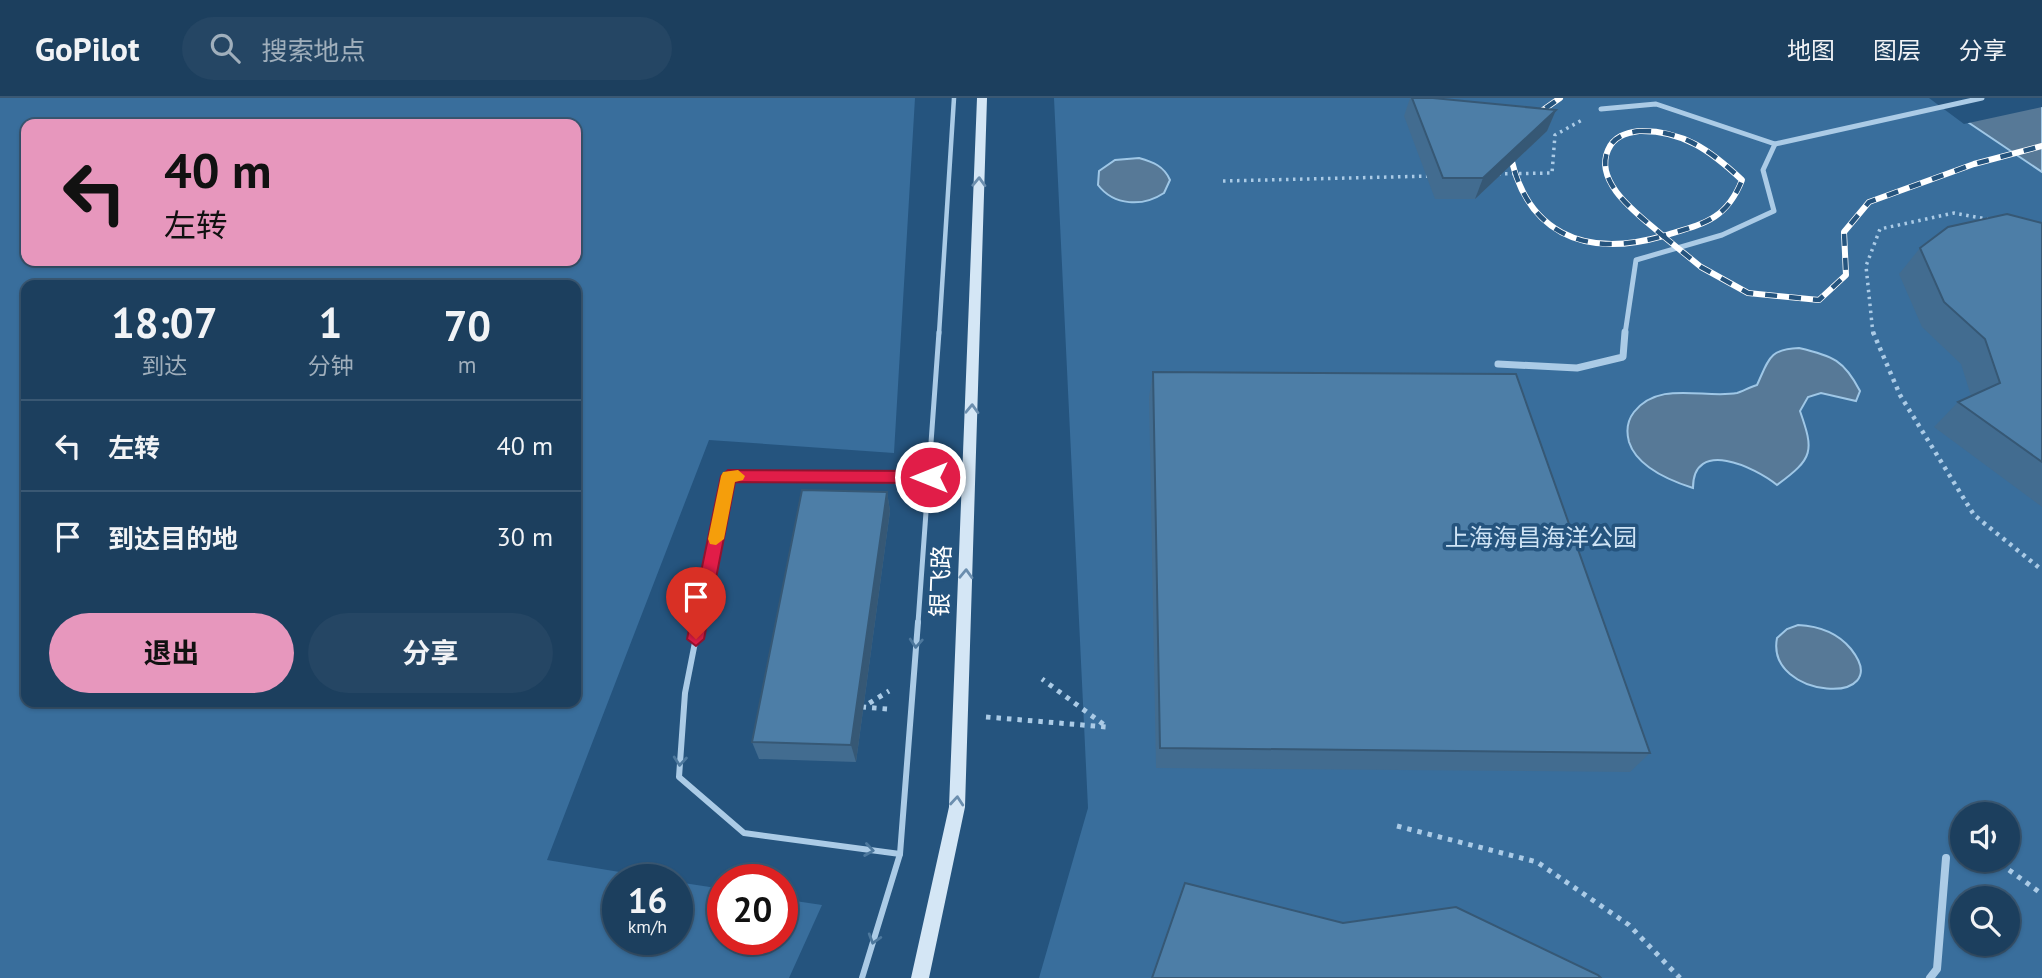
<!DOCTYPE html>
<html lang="zh">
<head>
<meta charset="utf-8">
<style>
  :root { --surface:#1c3f5e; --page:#254664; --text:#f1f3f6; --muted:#a0afbc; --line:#3a5873; --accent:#e797bd }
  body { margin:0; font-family:"PT Sans","Noto Sans SC",sans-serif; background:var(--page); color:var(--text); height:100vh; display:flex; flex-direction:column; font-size:26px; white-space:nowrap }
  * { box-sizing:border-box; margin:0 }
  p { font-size:23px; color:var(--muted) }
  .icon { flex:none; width:38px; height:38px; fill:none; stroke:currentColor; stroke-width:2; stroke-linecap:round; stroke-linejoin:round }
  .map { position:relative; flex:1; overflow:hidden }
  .side { position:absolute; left:21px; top:182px; width:560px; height:427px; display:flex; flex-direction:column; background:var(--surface); border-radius:14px; box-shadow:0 2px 5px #0004,0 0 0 2px var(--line) }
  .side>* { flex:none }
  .hud { position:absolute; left:21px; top:21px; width:560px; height:147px; border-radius:14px; box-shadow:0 2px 5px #0004,0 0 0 2px var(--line); background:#e797bd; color:#111; overflow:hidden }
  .controls { position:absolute; left:1950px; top:704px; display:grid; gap:14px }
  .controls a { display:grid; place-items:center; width:70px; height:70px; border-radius:50%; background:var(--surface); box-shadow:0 2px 5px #0004,0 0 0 2px var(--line); font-size:35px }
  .speed { position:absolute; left:602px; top:766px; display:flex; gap:14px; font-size:35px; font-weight:700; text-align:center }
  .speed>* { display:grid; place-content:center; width:91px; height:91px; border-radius:50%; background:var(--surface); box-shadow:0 2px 5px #0004,0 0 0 2px var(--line); line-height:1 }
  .speed small { font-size:18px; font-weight:400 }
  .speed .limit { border:10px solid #d22; background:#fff; color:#111 }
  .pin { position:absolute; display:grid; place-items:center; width:60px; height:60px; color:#fff; margin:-72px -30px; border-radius:50% 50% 50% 0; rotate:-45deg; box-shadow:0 0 7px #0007 }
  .pin .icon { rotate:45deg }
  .me { position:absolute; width:77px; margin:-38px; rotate:270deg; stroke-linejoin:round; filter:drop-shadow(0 0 5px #0008) }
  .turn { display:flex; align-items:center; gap:24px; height:147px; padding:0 28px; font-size:32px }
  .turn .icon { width:91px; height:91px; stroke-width:2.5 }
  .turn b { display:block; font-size:49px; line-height:60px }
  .eta { display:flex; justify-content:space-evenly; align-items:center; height:119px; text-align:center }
  .eta b { font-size:42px; font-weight:700; line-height:49px }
  .button { display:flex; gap:14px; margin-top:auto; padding:14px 28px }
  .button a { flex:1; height:80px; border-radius:42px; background:var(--accent); color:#111; font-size:28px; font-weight:700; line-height:80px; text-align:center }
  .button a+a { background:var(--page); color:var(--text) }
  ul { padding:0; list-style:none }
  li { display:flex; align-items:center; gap:21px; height:91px; padding:0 28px; border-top:2px solid var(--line) }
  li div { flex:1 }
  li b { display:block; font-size:26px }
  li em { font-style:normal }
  header { display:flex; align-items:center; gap:42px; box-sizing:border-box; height:98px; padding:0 35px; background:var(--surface); border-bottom:2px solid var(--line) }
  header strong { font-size:33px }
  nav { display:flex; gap:38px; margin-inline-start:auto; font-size:24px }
  .search { width:490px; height:63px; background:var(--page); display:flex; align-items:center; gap:18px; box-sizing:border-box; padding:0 24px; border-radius:38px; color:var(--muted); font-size:26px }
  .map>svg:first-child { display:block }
  .green { fill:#396e9c; fill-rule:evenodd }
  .water { fill:#577997; stroke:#9fc7e6; stroke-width:2 }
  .pier { fill:#25547e }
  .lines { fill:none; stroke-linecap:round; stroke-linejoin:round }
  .path-far2 { stroke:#abcbe6; stroke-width:3.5; stroke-dasharray:2.5 4.5; stroke-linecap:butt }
  .path-far1 { stroke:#abcbe6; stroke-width:4.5; stroke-dasharray:3.5 5; stroke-linecap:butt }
  .path { stroke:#abcbe6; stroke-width:5; stroke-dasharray:4.5 6; stroke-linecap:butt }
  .lane-far2 { stroke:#abcbe6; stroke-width:4.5 }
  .lane-far1 { stroke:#abcbe6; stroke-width:5 }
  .lane { stroke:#abcbe6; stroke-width:6 }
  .street-far2 { stroke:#abcbe6; stroke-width:5 }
  .street-far1 { stroke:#abcbe6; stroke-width:7 }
  .street { stroke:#abcbe6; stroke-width:8 }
  .secondary { fill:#d4e6f5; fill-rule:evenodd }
  .rail-casing { stroke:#fff; stroke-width:6 }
  .rail { stroke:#25547e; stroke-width:4.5; stroke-dasharray:12; stroke-linecap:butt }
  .wall { fill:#426c90 }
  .shaded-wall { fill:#365875 }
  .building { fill:#4d7ea7; stroke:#365875; stroke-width:2 }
  .oneway { stroke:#6b8eae }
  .oneway2 { stroke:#4d789d }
  .route { fill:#e11d48; stroke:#92132f; stroke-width:2 }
  .slow { fill:#f59e0b }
  .labels { text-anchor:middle; stroke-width:7; stroke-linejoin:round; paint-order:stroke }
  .park-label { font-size:24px; fill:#cee3f5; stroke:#25547e }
  .street-label { font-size:24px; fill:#fff; stroke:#25547e }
</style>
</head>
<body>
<header>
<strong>GoPilot</strong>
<div class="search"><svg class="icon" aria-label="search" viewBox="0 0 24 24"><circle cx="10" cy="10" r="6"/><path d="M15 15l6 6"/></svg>搜索地点</div>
<nav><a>地图</a><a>图层</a><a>分享</a></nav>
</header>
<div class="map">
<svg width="2042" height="880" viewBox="0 0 2042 880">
  <rect width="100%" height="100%" fill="#25547e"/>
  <g class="green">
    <path d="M0 0H915L894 355 709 342 547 762 668 782H618V842H677V784L723 791V842H782V801L822 807 789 880H0ZM26 26H576V163H26ZM26 187H576V604H26Z"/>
    <path d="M1054 0H2042V880H1039L1088 710ZM1962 716H2007V761H1962ZM1962 800H2007V845H1962Z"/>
  </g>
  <g class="water">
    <polygon points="1932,0 2042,0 2042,74"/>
    <path d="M1139 60C1153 64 1164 68 1170 82L1164 95C1143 109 1114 108 1098 87L1099 73 1115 62Z"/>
    <path d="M1799 250C1833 258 1844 262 1860 293L1856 303 1821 295 1808 299 1800 313C1814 353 1814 360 1777 387 1755 369 1693 340 1693 390 1671 383 1637 369 1629 344 1626 333 1627 323 1634 314 1659 282 1704 301 1737 295 1743 293 1750 289 1757 287 1769 261 1769 251 1799 250Z"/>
    <path d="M1798 527C1818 528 1838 535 1851 551 1897 609 1765 602 1777 540L1787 531Z"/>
  </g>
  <polygon class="pier" points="1929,0 2042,0 2042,9 1964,26"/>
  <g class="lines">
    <g class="path-far2">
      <polyline points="1498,76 1552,75 1555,37 1582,22"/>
      <polyline points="1223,83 1433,78"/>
      <polyline points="1873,236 1866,168 1880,131 1954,115 1992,122"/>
    </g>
    <polyline class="path-far1" points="1873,234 1900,297 1974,417 2042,472"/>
    <g class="path">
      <polyline points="887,611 863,609 889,593"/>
      <polyline points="986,619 1107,629 1042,581"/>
      <polyline points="1397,728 1537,764 1629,827 1680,880"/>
      <polyline points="2009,772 2042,796"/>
    </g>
    <polyline class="lane-far2" points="939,236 954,0"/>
    <g class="lane-far1">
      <polyline points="699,525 728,378 930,379"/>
      <polyline points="918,525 939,234"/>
    </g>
    <g class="lane">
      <polyline points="699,524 685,595 679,679 744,735 900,756"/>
      <polyline points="862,880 900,756 918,524"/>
    </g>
    <g class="street-far2">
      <polyline points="1601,11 1656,6 1775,46 1763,72 1774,113 1722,137 1636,162 1625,236"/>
      <polyline points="1775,46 1982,0"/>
    </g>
    <polyline class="street-far1" points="1498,266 1577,270 1623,259 1625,234"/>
    <polyline class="street" points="1930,880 1937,871 1946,760"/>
    <polygon class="secondary" points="977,0 987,0 965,709 929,880 911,880 949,709"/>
    <defs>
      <g id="rail">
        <polyline points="1526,24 1560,0"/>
        <path d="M1639 33C1683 32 1711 53 1742 82 1726 123 1702 126 1663 138 1641 118 1593 86 1608 52 1614 38 1626 35 1639 33Z"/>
        <path d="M1509 49C1523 135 1584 161 1663 138"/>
        <polyline points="1663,138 1701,169 1748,195 1819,202 1846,177 1844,134 1869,104 1974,66 2042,48"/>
      </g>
    </defs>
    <use href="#rail" class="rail-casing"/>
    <use href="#rail" class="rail"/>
  </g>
  <g class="wall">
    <polygon points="1410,0 1433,0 1556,12 1547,33 1475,101 1435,101 1404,18"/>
    <polygon points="2042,125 2042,409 1934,329 1958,304 1971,298 1961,266 1922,229 1899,176 1920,150"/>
    <polygon points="1153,274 1650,655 1630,674 1156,670 1149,299"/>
    <polygon points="887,394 890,413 856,664 759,661 752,644"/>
  </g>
  <g class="shaded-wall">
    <polygon points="1556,12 1547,33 1475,101 1483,80"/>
    <polygon points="887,394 890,413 856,664 851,647"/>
  </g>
  <g class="building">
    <polygon points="1412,0 1433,0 1556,12 1483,80 1443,80"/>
    <polygon points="2007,116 2042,125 2042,364 1958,304 2000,285 1985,241 1944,204 1920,150 1948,129"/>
    <polygon points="1153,274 1516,276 1650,655 1160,650"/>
    <polygon points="802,392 887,394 851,647 752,644"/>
    <polygon points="1185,785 1343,825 1456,809 1598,877 1601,880 1152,880"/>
  </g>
  <defs><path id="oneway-chevron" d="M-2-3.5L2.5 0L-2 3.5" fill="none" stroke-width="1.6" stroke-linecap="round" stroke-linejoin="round" transform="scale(1.75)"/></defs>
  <g class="oneway">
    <use href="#oneway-chevron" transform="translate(979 84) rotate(-88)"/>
    <use href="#oneway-chevron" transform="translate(972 311) rotate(-88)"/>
    <use href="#oneway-chevron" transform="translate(966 476) rotate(-88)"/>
    <use href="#oneway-chevron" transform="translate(957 703) rotate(-85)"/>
  </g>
  <g class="oneway2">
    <use href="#oneway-chevron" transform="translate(916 545) rotate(94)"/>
    <use href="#oneway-chevron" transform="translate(680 663) rotate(95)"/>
    <use href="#oneway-chevron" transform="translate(869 752) rotate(8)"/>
    <use href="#oneway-chevron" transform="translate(874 841) rotate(107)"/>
  </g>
  <polygon class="route" points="728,372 930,373 937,379 930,385 735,384 704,541 696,548 687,541 721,378"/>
  <polygon class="slow" points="738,372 745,378 743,382 735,384 724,441 716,447 710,446 708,441 721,378 723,374"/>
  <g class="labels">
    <g class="park-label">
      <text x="1541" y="448">上海海昌海洋公园</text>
    </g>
    <g class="street-label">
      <text transform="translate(941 483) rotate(-88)" y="8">银飞路</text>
    </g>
  </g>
</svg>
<div class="controls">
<a><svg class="icon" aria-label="sound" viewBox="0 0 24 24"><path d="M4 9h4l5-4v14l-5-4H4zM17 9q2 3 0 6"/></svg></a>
<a><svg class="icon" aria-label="search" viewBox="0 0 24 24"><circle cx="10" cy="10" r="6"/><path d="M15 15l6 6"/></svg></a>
</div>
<div class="speed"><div>16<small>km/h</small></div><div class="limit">20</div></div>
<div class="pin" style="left:696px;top:541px;background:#d93025"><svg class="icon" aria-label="arrive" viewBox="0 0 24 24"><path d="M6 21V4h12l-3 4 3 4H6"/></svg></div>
<svg class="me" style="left:930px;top:379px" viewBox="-20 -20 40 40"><circle r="17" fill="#e11d48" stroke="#fff" stroke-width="3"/><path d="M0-11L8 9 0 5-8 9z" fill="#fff"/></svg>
<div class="hud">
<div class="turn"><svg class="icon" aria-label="left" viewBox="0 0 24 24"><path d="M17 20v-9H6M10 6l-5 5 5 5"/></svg><div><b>40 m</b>左转</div></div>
</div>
<section class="side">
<div class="eta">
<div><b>18:07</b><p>到达</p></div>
<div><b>1</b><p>分钟</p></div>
<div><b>70</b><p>m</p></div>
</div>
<ul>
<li><svg class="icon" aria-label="left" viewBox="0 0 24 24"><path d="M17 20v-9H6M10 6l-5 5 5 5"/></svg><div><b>左转</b></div><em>40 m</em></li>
<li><svg class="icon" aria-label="arrive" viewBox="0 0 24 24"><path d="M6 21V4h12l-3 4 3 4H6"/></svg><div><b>到达目的地</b></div><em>30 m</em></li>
</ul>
<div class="button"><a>退出</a><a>分享</a></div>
</section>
</div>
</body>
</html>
